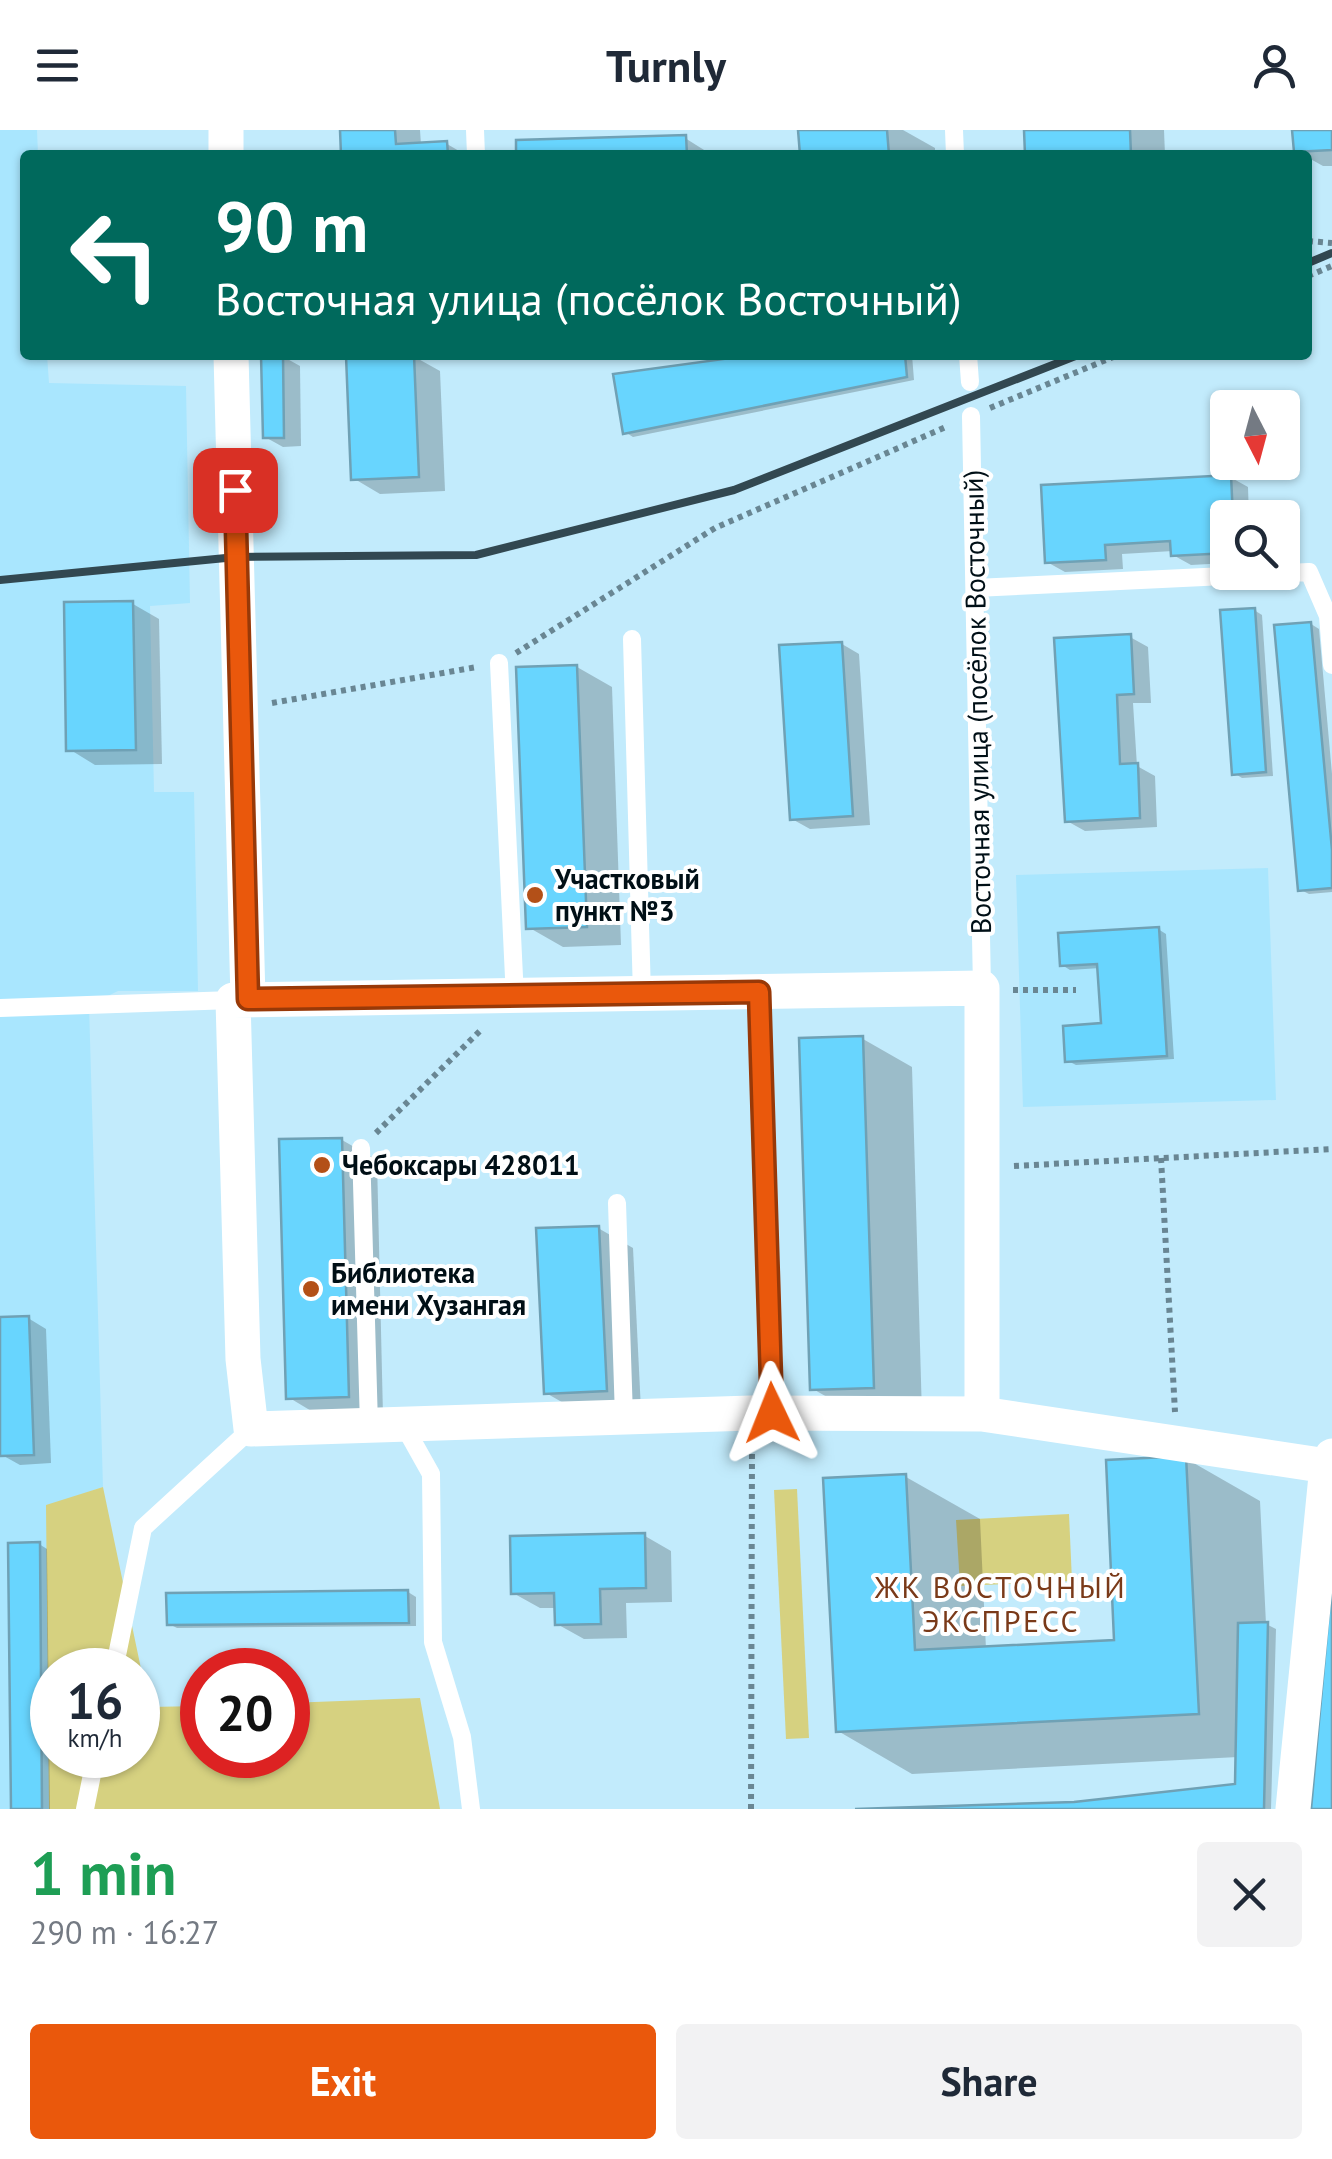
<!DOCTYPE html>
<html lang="en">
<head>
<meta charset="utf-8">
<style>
  :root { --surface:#fff; --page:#f2f2f3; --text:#1f2937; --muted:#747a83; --accent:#ea580c }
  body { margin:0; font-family:"PT Sans",sans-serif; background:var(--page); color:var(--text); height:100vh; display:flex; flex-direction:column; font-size:38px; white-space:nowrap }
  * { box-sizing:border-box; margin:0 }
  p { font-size:32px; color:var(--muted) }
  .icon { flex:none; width:55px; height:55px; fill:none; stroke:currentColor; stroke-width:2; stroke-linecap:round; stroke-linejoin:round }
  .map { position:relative; height:1679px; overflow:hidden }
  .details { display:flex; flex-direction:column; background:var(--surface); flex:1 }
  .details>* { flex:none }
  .banner { position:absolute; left:20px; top:20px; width:1292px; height:210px; border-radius:10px; box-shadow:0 2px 8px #0004; background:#00695c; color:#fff; overflow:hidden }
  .needle { width:65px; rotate:174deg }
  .fabs { position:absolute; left:1210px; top:260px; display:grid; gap:20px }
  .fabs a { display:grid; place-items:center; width:90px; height:90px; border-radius:10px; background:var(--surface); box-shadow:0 2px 8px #0004; font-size:50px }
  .speed { position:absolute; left:30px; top:1518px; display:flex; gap:20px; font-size:50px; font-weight:700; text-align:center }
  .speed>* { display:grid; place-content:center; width:130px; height:130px; border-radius:50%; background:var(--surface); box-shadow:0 2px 8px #0004; line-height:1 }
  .speed small { font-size:25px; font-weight:400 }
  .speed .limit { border:15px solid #d22; background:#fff; color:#111 }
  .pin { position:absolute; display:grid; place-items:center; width:85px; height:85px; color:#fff; margin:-42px; border-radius:20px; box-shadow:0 5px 15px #0006 }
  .me { position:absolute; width:110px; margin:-55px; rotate:358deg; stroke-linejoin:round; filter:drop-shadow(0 0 8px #0008) }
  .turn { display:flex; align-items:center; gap:35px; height:210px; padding:0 30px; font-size:45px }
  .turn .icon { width:130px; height:130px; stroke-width:2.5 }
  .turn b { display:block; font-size:70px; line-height:85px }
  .round { display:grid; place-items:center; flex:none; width:105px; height:105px; border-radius:10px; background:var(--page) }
  .head { display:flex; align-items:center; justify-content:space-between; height:170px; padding:0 30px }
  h1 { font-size:60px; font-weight:700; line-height:75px; color:#1e9e55 }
  .cta { display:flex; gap:20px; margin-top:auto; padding:20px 30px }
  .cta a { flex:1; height:115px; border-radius:10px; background:var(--accent); color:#fff; font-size:40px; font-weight:700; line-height:115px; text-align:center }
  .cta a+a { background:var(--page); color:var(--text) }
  header { display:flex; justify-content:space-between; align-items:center; height:130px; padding:0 30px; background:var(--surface); font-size:45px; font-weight:700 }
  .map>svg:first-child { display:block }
  .built { fill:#a9e6fe }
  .green { fill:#d6d180; fill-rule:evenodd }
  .shadow { fill:#0003 }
  .building { fill:#68d5fe; stroke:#6fa1b5; stroke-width:2.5 }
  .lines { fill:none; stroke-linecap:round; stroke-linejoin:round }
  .path { stroke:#698693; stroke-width:6; stroke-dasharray:5 5; stroke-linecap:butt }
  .service { stroke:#fff; stroke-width:18 }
  .minor { stroke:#fff; stroke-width:35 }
  .rail { stroke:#324851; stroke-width:8 }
  .route-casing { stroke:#983908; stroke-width:25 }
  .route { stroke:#ea580c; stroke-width:18 }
  .poi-dot { fill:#b35018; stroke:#fff; stroke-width:4 }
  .labels { text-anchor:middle; stroke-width:8; stroke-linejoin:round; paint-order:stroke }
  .street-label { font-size:28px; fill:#000f16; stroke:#fff }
  .poi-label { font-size:28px; font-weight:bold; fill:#000f16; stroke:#fff; text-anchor:start }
  .neighbourhood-label { font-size:30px; letter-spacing:2.5px; fill:#7a3a19; stroke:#fff }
</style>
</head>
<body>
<header><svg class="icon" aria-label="menu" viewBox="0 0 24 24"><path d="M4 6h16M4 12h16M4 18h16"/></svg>Turnly<svg class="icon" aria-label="person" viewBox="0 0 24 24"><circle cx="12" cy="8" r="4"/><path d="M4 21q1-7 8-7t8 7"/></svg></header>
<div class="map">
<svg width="1332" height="1679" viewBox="0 0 1332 1679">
  <rect width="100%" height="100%" fill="#c2ebfc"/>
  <g class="built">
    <polygon points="0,0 37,0 38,25 25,25 25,225 47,225 49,253 186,256 190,473 150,476 154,662 194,662 198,861 118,861 89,875 103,1357 47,1376 49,1679 0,1679"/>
    <polygon points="1268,738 1276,970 1023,977 1016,745"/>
  </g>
  <g class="green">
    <path d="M103 1357 149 1577 202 1576V1625H288V1573L420 1568 440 1679H49L46 1375ZM52 1540H138V1625H52Z"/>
    <polygon points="797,1359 809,1608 786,1609 774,1360"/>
    <polygon points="1069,1384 1072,1451 960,1456 956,1390"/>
  </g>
  <g class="shadow">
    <polygon points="342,0 420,0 421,15 447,14 466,25 344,25"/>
    <polygon points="800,0 903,0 935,18 935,25 802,25"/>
    <polygon points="1027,0 1164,0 1165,25 1028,25"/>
    <polygon points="1295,0 1332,0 1332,36 1323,36 1296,21"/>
    <polygon points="685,8 712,25 519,25"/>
    <polygon points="733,225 912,225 914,250 633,307 625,302 733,230"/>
    <polygon points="282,226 300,236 301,316 283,317 265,307"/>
    <polygon points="413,226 440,241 445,361 380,364 353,348"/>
    <polygon points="1230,347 1248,357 1249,388 1228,388 1228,433 1191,435 1173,425 1173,421 1122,424 1123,439 1065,442 1047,432"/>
    <polygon points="133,474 159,489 162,634 95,635 69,619"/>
    <polygon points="1254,480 1262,485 1273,646 1242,648 1234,643"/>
    <polygon points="1311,494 1319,499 1332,644 1332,762 1309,764 1301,760"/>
    <polygon points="1130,507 1148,517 1151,573 1133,573 1137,636 1155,646 1157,697 1085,701 1067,691"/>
    <polygon points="842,514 859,524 870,695 810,699 792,689"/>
    <polygon points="577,537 612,557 621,815 563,817 528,797"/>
    <polygon points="1158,799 1166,804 1174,929 1076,935 1068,931 1104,896 1100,838 1070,840 1062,835"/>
    <polygon points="863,909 912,937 922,1285 862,1287 813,1259"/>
    <polygon points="342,1010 377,1030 383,1286 323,1288 288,1267"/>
    <polygon points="598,1098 633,1118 641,1280 581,1283 546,1263"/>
    <polygon points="28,1188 46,1199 51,1333 20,1335 2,1325 0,1190"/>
    <polygon points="1185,1328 1260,1371 1266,1494 1276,1499 1271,1679 933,1679 1074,1674 1238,1656 1238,1627 912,1644 838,1601 906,1347 980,1389 986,1519 1117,1513"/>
    <polygon points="645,1406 671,1421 672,1472 626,1473 627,1508 584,1509 557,1494 557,1478 540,1478 513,1463"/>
    <polygon points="39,1414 47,1419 50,1679 14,1679"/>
    <polygon points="408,1462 416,1467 416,1496 177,1498 169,1494"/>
  </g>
  <g class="building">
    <polygon points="340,0 395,0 396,14 447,11 448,25 341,25"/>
    <polygon points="798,0 887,0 889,25 800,25"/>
    <polygon points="1024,0 1130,0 1131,25 1025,25"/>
    <polygon points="1292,0 1332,0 1332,20 1294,22"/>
    <polygon points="686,5 687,25 516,25 516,10"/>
    <polygon points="261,225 283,225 284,308 263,308"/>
    <polygon points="414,225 419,347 351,350 346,226"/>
    <polygon points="731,225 905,225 907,247 623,304 613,244 731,228"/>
    <polygon points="1231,345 1233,388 1228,388 1228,423 1171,426 1170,411 1105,415 1106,430 1045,433 1041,355"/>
    <polygon points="133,471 136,620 66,621 64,472"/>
    <polygon points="1255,478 1266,642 1232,645 1220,480"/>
    <polygon points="1311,492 1332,720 1332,758 1298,761 1274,495"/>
    <polygon points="1131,504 1134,564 1117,565 1120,634 1138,633 1140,688 1065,692 1054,508"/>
    <polygon points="842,512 853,686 790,690 779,515"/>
    <polygon points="577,535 587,797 526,799 516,537"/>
    <polygon points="1159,797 1167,926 1065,932 1063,896 1101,893 1097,834 1060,836 1058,803"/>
    <polygon points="863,906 874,1258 810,1260 799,908"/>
    <polygon points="342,1008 349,1267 286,1269 279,1009"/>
    <polygon points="599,1096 607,1261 544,1264 536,1098"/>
    <polygon points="29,1186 34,1325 0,1326 0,1187"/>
    <polygon points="1186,1326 1199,1584 836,1602 823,1348 906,1344 915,1520 1114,1510 1106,1330"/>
    <polygon points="645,1403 646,1458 600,1459 601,1494 555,1495 554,1463 511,1464 510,1406"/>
    <polygon points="40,1412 42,1679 11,1679 8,1413"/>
    <polygon points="1332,1449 1332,1679 1311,1679"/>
    <polygon points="408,1460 409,1493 167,1495 166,1463"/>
    <polygon points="1268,1492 1264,1679 855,1679 1074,1672 1235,1654 1238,1493"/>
  </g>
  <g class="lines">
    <g class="path">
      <polyline points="1308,111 1332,113"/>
      <polyline points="1308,146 1332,136"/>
      <polyline points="990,278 1118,225"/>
      <polyline points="516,523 715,398 946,297"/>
      <polyline points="272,573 477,537"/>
      <polyline points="1013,860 1076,860"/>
      <polyline points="376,1003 481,900"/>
      <polyline points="1161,1028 1175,1282"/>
      <polyline points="1014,1036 1332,1019"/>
      <polyline points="751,1679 752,1314"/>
    </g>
    <g class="service">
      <polyline points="475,0 476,25"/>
      <polyline points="954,0 955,25"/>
      <polyline points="968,225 970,252"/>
      <polyline points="971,286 982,858"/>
      <polyline points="975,458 1309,442 1328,486 1332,535"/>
      <polyline points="632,509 642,865"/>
      <polyline points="499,533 515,868"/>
      <polyline points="759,863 772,1283"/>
      <polyline points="0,878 233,870"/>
      <polyline points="361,1018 369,1295"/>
      <polyline points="617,1073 624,1287"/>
      <polyline points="403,1294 431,1344 433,1512 462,1607 471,1679"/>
      <polyline points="114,1540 143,1398 251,1299"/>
      <polyline points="85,1679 96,1625"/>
    </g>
    <g class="minor">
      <polyline points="226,0 226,25"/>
      <polyline points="231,225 248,869"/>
      <polyline points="982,1284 982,858 233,870 243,1229 251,1299 751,1283 982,1284 1327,1336"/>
      <polyline points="1293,1679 1327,1336 1332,1326"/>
    </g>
    <g class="rail">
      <polyline points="1308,133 1332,123"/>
      <polyline points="0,450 236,427 476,425 734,360 1078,225"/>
    </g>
  </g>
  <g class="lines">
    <defs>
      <polyline id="route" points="235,360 248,869 759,862 772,1283"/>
    </defs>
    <use href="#route" class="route-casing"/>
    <use href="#route" class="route"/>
  </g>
  <g class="poi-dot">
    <circle cx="535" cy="765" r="10"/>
    <circle cx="322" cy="1035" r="10"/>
    <circle cx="311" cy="1159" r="10"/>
  </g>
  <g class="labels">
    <g class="street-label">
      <text transform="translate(977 572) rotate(-91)" y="10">Восточная улица (посёлок Восточный)</text>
    </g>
    <g class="poi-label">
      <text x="555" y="759">Участковый<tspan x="555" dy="32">пункт №3</tspan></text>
      <text x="342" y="1045">Чебоксары 428011</text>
      <text x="331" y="1153">Библиотека<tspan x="331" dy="32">имени Хузангая</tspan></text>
    </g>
    <g class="neighbourhood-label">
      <text x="1001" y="1468">ЖК ВОСТОЧНЫЙ<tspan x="1001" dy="34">ЭКСПРЕСС</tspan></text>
    </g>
  </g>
</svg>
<div class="fabs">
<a><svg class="needle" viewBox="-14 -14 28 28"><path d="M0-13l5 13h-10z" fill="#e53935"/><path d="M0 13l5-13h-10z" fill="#747a83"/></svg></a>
<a><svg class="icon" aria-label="search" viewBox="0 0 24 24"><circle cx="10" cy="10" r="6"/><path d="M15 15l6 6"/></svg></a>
</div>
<div class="speed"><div>16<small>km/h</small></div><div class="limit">20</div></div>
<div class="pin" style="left:235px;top:360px;background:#d93025"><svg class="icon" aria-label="arrive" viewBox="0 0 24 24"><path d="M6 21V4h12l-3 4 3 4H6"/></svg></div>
<svg class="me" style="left:772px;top:1283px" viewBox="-20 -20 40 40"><path d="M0-17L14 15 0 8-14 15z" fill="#ea580c" stroke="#fff" stroke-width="4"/></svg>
<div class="banner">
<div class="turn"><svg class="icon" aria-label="left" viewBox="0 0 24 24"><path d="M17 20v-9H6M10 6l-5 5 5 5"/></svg><div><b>90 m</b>Восточная улица (посёлок Восточный)</div></div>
</div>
</div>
<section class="details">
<div class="head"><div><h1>1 min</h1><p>290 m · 16:27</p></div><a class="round"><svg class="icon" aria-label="close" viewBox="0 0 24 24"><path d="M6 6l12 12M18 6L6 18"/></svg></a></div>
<div class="cta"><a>Exit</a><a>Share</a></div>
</section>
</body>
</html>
